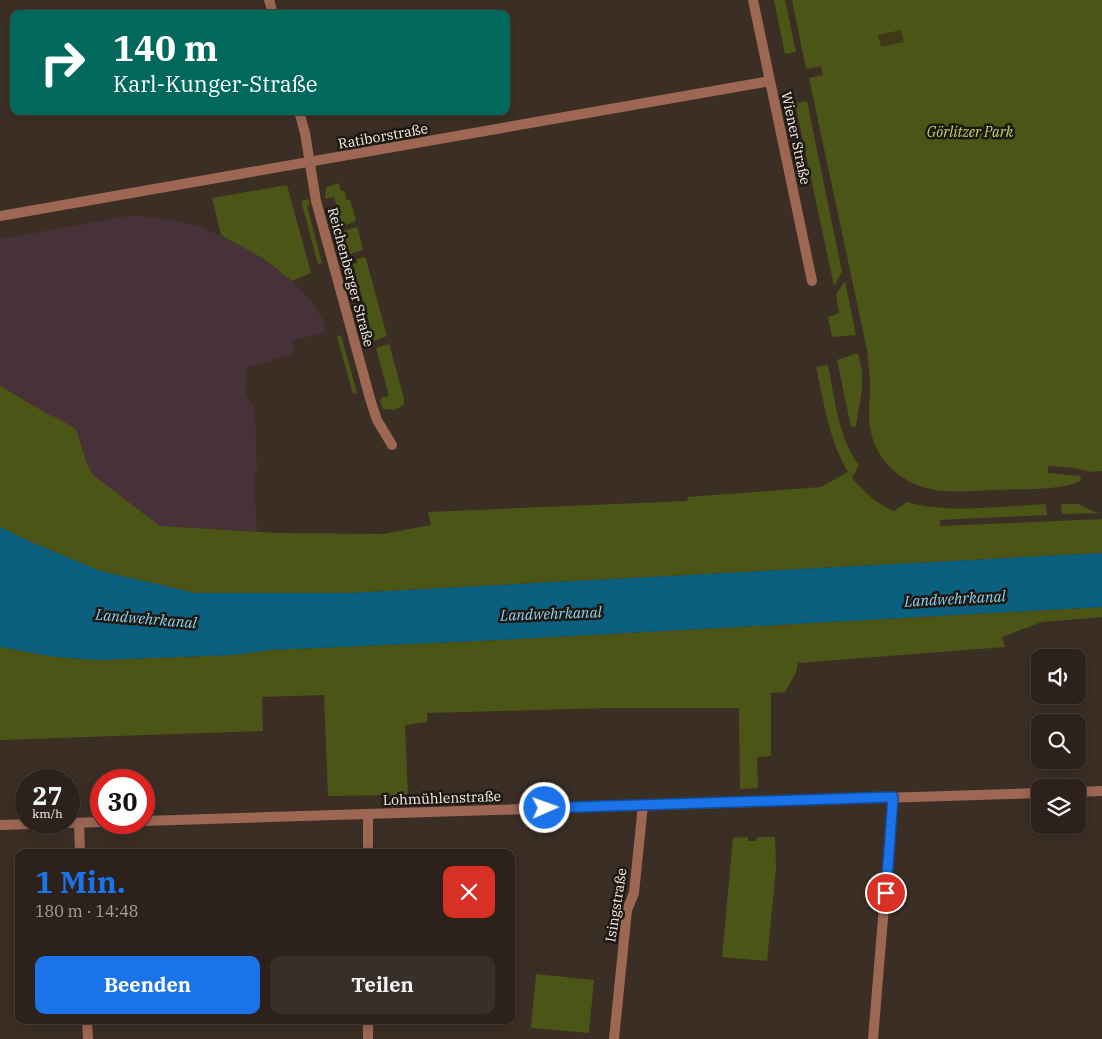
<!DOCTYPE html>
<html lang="de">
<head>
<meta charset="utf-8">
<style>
  :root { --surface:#2c221b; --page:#382f28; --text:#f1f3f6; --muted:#a6a4a3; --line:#483f3a; --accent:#1a73e8 }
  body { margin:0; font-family:"IBM Plex Serif",serif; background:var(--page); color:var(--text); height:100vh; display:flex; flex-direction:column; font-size:19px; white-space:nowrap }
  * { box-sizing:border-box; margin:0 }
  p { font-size:16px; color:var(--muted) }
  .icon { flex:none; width:28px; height:28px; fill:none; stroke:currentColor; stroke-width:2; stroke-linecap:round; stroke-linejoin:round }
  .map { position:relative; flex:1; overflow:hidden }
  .details { position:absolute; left:15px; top:849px; width:500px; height:175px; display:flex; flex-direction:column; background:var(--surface); border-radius:10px; box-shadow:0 2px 12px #0003,0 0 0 1px var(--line) }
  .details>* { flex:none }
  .hud { position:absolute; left:10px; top:10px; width:500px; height:105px; border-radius:10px; box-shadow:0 2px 12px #0003,0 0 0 1px var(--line); background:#00695c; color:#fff; overflow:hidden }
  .controls { position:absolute; left:1031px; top:649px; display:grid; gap:10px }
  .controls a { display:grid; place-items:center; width:55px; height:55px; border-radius:10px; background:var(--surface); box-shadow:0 2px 12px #0003,0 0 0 1px var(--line); font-size:25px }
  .speed { position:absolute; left:15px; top:769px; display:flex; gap:10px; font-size:25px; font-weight:700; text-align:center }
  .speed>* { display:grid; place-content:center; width:65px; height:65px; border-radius:50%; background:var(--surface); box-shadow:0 2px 12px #0003,0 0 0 1px var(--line); line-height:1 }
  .speed small { font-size:12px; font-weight:400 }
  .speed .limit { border:8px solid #d22; background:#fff; color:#111 }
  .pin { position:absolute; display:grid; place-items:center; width:42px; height:42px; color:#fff; margin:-21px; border:2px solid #fff; border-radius:50%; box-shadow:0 1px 5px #0007 }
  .me { position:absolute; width:55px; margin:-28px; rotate:88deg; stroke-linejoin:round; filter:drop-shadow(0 0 4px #0008) }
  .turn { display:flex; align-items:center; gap:18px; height:105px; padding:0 20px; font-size:22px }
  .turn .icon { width:65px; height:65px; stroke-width:2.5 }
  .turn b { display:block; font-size:35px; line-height:42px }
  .round { display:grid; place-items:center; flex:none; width:52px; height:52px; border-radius:10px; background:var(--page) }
  .overview { display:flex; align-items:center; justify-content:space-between; height:85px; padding:0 20px }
  h1 { font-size:30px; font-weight:700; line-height:38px; color:var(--accent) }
  .action { display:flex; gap:10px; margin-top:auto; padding:10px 20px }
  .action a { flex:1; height:58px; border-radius:10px; background:var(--accent); color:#fff; font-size:20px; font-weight:700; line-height:58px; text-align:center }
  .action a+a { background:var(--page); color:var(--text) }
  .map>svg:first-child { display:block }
  .commercial { fill:#463238 }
  .green { fill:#4b5516 }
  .sand { fill:#413818 }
  .water { fill:#0b607f }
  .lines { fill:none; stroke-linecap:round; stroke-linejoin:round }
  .minor { stroke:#9d6754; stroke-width:10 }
  .route-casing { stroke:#114b97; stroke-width:12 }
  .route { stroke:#1a73e8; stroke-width:9 }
  .labels { text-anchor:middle; stroke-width:5; stroke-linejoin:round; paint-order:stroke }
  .park-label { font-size:14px; font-style:italic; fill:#c4d968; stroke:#1e1813 }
  .street-label { font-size:14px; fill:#f6ede6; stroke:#1e1813 }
  .water-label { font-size:15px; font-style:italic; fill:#8bd0f1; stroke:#1e1813 }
</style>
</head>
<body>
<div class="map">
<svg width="1102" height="1039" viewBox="0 0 1102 1039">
  <rect width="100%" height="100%" fill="#3b2e24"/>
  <polygon class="commercial" points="128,216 142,216 176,221 194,225 232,240 264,259 292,281 311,301 323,320 326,332 292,341 295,354 247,367 245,396 255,407 257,474 254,475 257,532 160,526 93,475 87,464 76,429 53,417 0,386 0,239"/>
  <g class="green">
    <polygon points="774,0 785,0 796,52 785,54"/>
    <path d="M792 0H1102V471L1091 472 1074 468 1048 466V473L1080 476 1081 480C1064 491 1017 489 995 490 977 491 959 492 941 491 906 487 875 463 870 427 868 413 870 398 870 385 870 373 868 362 867 350L809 78 823 75 821 66 806 69Z"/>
    <polygon points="807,101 842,272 834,286 795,103"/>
    <polygon points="339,183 341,191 344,191 347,200 350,200 356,220 354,222 342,226 334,197 325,199 326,187"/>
    <polygon points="287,185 311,273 292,281 264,259 221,235 212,198"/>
    <polygon points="309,199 310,204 307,206 322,263 318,264 301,201"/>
    <polygon points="356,227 358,229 363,250 350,254 343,231"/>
    <polygon points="364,257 366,259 387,336 374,341 353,264 357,263 357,259"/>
    <polygon points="845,281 856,335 832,337 828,317 839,313 836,294"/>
    <polygon points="341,335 357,393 353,394 337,337"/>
    <polygon points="389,344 404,398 404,405 394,410 383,409 380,401 381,398 389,396 376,348"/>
    <polygon points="858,353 862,372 862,390 856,426 851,427 837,360"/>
    <path d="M828 365C835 399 838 437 859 465L852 478C864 492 877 504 894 511L907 502C947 514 1004 506 1046 504L1047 515 940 520V526L1102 519V553L348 593H195L100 571 33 543 0 527V386L53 417 54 416 76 429 87 464 93 475 160 526 278 533 383 534 431 525 428 512 687 501 688 497 821 487 848 472C829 440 824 403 816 367Z"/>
    <polygon points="1061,504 1078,504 1095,512 1102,513 1062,514"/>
    <polygon points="1102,607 1102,617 1042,622 1002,637 1005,647 798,663 796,673 785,692 771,693 771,756 757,757 758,788 740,789 739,708 610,708 427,713 427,722 405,725 408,794 397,795 328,796 324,695 262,697 263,731 0,740 0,647 55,657 99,660 233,655 271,650 501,640"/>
    <polygon points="748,837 748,841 756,841 757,837 775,837 776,868 767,961 722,957 733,838"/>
    <polygon points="536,974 594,980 589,1033 531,1028"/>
  </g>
  <polygon class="sand" points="901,30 904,42 881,47 878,35"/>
  <polygon class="water" points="0,527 33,543 100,571 195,593 348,593 1102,553 1102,607 501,640 271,650 233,655 99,660 55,657 0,647"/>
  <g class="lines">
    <g class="minor">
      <polyline points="269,0 273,14"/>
      <polyline points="753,0 812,281"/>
      <polyline points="299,111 305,133 316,201 371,402 377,420 392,445"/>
      <polyline points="0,216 770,81"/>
      <polyline points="1078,792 1102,791"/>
      <polyline points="368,814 368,852"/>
      <polyline points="144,821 1040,793"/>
      <polyline points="79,823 80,852"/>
      <polyline points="0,825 101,822"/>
      <polyline points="87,1020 88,1039"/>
      <polyline points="368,1020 368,1039"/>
      <polyline points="614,1039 627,910 634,893 643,805"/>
      <polyline points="873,1039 893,797"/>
    </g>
  </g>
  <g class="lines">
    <defs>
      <polyline id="route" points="545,808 893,797 886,893"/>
    </defs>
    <use href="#route" class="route-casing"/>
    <use href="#route" class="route"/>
  </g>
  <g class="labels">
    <g class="park-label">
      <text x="970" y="137">Görlitzer Park</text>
    </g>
    <g class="street-label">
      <text transform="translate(383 136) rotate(-10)" y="5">Ratiborstraße</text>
      <text transform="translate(796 138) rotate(78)" y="5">Wiener Straße</text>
      <text transform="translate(351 277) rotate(75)" y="5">Reichenberger Straße</text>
      <text transform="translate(442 798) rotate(-2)" y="5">Lohmühlenstraße</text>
      <text transform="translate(616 905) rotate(-81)" y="5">Isingstraße</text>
    </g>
    <g class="water-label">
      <text transform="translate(955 599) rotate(-3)" y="5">Landwehrkanal</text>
      <text transform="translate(551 614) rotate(-2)" y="5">Landwehrkanal</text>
      <text transform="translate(146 619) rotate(5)" y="5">Landwehrkanal</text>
    </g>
  </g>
</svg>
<div class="controls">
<a><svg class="icon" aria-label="sound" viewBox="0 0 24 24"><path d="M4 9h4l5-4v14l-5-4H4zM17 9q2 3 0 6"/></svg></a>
<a><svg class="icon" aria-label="search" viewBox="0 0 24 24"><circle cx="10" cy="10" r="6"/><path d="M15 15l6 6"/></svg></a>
<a><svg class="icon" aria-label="layers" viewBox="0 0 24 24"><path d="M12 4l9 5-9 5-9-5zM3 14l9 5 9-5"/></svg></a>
</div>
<div class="speed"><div>27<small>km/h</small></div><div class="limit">30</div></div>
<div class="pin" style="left:886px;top:893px;background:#d93025"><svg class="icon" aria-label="arrive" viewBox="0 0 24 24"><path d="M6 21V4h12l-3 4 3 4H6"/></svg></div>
<svg class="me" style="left:545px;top:808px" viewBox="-20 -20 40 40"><circle r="17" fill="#1a73e8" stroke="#fff" stroke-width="3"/><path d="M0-11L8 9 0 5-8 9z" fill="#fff"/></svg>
<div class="hud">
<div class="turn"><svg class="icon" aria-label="right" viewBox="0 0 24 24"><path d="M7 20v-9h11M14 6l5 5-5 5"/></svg><div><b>140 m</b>Karl-Kunger-Straße</div></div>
</div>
<section class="details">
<div class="overview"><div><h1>1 Min.</h1><p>180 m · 14:48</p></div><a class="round" style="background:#d93025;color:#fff"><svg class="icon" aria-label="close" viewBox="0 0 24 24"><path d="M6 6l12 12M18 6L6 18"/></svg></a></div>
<div class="action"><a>Beenden</a><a>Teilen</a></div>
</section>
</div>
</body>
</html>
